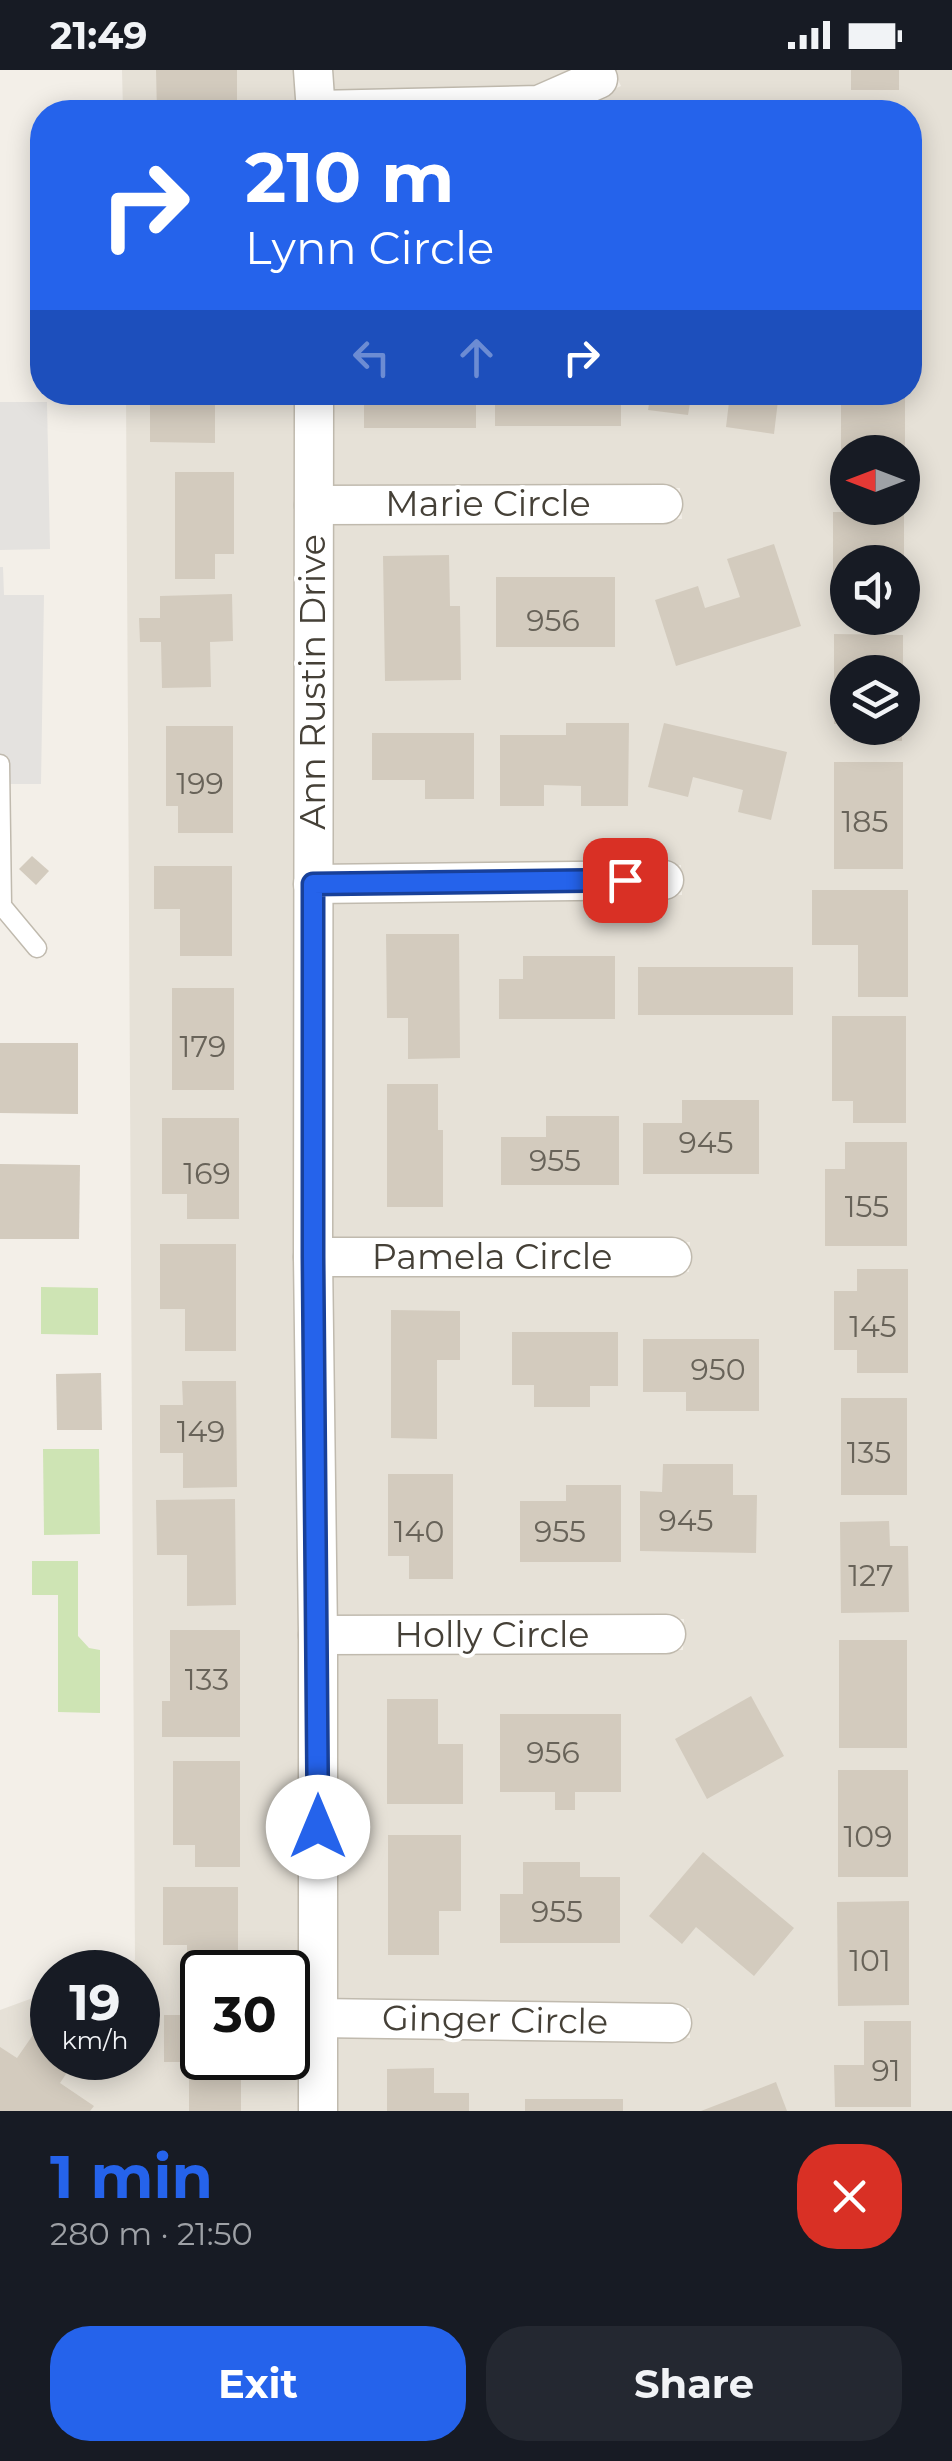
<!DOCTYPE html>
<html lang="en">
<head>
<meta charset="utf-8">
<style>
  :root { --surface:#171b24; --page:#242831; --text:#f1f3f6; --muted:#9ea1a6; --accent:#2563eb }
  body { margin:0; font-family:Montserrat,sans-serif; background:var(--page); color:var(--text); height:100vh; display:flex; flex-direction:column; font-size:38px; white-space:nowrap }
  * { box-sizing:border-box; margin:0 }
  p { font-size:32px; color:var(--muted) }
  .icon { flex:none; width:55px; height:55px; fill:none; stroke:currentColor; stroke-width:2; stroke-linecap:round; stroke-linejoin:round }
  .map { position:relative; height:2041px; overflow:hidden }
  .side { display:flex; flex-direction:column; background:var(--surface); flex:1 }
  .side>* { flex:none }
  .top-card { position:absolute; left:30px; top:30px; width:892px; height:305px; border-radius:40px; box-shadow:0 5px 25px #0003; background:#2563eb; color:#fff; overflow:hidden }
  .needle { width:65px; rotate:270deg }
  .controls { position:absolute; left:830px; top:365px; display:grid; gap:20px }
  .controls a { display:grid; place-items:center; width:90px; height:90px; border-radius:50%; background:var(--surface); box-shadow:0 5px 25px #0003; font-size:50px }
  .speed { position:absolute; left:30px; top:1880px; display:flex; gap:20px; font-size:50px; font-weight:700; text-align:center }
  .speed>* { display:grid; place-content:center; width:130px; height:130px; border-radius:50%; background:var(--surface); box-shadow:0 5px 25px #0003; line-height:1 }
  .speed small { font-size:25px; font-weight:400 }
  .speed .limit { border:5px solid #111; border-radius:15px; background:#fff; color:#111 }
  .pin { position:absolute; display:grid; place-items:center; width:85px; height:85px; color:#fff; margin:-42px; border-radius:20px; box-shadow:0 5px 15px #0006 }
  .me { position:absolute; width:110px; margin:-55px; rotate:0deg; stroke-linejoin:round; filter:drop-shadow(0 0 8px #0008) }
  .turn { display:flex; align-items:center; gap:35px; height:210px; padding:0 50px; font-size:45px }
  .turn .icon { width:130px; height:130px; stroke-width:2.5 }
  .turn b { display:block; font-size:70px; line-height:85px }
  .lanes { display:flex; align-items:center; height:95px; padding:0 50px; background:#0003; justify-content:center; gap:50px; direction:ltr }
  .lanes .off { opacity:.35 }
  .round { display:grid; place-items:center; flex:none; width:105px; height:105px; border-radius:40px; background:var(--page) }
  .head { display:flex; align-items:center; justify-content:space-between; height:170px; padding:0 50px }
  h1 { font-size:60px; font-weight:700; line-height:75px; color:var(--accent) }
  .button { display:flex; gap:20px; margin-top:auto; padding:20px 50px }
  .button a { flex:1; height:115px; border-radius:40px; background:var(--accent); color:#fff; font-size:40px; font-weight:700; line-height:115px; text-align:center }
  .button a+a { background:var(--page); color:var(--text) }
  .status { display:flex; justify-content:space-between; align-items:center; height:70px; padding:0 50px; background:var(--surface); direction:ltr }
  .status svg { height:28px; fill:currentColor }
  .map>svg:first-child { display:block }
  .residential { fill:#e6e1d7; fill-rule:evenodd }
  .green { fill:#cee4b4 }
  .parking { fill:#e4e2df }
  .building { fill:#d3cbbe }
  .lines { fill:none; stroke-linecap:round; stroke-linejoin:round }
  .service-casing { stroke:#c0baae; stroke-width:21 }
  .minor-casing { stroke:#c0baae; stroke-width:41 }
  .service { stroke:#fff; stroke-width:18 }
  .minor { stroke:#fff; stroke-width:38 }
  .route-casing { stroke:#184099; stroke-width:25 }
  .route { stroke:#2563eb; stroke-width:18 }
  .labels { text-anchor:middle; stroke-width:8; stroke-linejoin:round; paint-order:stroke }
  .number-label { font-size:30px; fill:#686359 }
  .street-label { font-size:35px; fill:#454037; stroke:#fff }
</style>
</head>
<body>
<div class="status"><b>21:49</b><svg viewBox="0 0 49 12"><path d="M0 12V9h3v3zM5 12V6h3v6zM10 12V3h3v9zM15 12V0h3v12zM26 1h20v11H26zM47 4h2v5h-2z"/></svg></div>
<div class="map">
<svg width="952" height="2041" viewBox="0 0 952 2041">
  <rect width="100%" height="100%" fill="#f3efe8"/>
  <g class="residential">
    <polygon points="122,0 295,0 298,42 123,42"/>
    <polygon points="332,0 578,0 535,19 333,24"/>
    <path d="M613 0H952V2041H336V1964L690 1968 689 1938 336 1933V1581L683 1580 684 1549 336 1550 331 1203 689 1202 690 1172 331 1171V830L682 825 681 795 331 799 332 451 682 449 680 418 332 419V323L910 322V42H561L621 16ZM848 382H902V438H848ZM848 492H902V548H848ZM848 602H902V658H848Z"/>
    <path d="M126 323H296L294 1203 300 1565V2041H0V1940L52 1921V1988H138V1902H102L135 1890ZM202 1902H288V1988H202Z"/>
  </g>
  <g class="green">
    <polygon points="41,1217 98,1218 98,1265 41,1264"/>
    <polygon points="43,1379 99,1379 100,1464 44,1465"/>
    <polygon points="32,1491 78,1491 78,1566 89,1578 100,1580 100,1643 58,1642 58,1525 32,1525"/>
  </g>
  <g class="parking">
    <polygon points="0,332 47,332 50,479 0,480"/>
    <polygon points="0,497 3,497 4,525 44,525 41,714 0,714"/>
  </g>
  <g class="building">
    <polygon points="156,0 237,0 237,42 157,42"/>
    <rect x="851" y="0" width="48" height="20"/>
    <polygon points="150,322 215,322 215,373 150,372"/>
    <rect x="364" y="322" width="112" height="36"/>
    <rect x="495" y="322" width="126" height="34"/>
    <polygon points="651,322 779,322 774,364 726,357 729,332 691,327 688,345 648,340"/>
    <polygon points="841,322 905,322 905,382 848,382 848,423 841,423"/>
    <polygon points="175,402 234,402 234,484 215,484 215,509 175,509"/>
    <polygon points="833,442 904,442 904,492 848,492 848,517 833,517"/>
    <polygon points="774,474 801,556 676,596 655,530 698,516 705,538 740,527 727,489"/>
    <polygon points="449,485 450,536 460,536 461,610 385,611 383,486"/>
    <rect x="496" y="507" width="119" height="70"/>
    <polygon points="232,524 233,571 210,572 211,617 162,618 161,572 140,572 139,548 160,548 160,526"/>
    <polygon points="834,564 903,565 903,602 848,602 848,654 834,654"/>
    <polygon points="566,653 629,653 628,736 581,736 581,716 544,715 544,736 500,736 500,665 566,665"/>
    <polygon points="664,653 787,682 771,750 738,742 743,720 693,707 688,727 648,717"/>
    <polygon points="166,656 233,656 233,763 178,763 178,736 166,736"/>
    <rect x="853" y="658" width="49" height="13"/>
    <polygon points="372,663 474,663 474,729 425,729 425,710 372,710"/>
    <rect x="834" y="692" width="69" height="107"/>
    <polygon points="32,786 49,801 36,815 19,799"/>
    <polygon points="154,796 232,796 232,886 180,886 180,839 154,839"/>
    <polygon points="812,820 908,820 908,927 858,927 858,875 812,875"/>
    <polygon points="386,864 459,864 460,988 408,989 408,948 387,948"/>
    <polygon points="523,886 615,886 615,949 499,949 499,909 523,909"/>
    <rect x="638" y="897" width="155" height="48"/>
    <rect x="172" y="918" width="62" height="102"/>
    <polygon points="832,946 906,946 906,1053 853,1053 853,1031 832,1031"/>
    <polygon points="0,973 78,973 78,1044 0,1043"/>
    <polygon points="387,1014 438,1014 438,1060 443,1060 443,1137 387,1137"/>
    <polygon points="682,1030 759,1030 759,1104 643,1104 643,1053 682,1053"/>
    <polygon points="546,1046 619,1046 619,1115 501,1115 501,1067 546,1067"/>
    <polygon points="162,1048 239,1048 239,1149 187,1149 187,1124 162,1124"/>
    <polygon points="845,1072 907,1072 907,1176 825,1176 825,1099 845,1099"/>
    <polygon points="0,1094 80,1095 79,1169 0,1169"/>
    <polygon points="160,1174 236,1174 236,1281 185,1281 185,1239 160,1239"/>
    <polygon points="857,1199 908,1199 908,1303 857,1303 857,1280 834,1280 834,1221 857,1221"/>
    <polygon points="391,1240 460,1241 460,1290 437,1290 437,1369 391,1368"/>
    <polygon points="512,1262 618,1262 618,1316 590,1316 590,1337 534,1337 534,1315 512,1315"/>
    <polygon points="643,1269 759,1269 759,1341 686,1341 686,1322 643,1322"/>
    <polygon points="101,1303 102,1360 57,1360 56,1304"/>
    <polygon points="182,1311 236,1311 237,1417 183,1418 183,1383 160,1383 160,1335 183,1335"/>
    <rect x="841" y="1328" width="66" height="97"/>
    <polygon points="663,1394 733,1394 733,1425 757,1425 756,1483 640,1481 640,1421 662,1422"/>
    <polygon points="388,1404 453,1404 453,1509 409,1509 409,1486 388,1486"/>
    <polygon points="566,1415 621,1415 621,1492 520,1492 520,1431 566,1431"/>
    <polygon points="235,1429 236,1535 187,1536 187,1485 157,1485 156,1430"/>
    <polygon points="889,1451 890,1476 908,1476 909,1542 841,1543 840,1452"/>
    <polygon points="170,1560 240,1560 240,1667 162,1667 162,1631 170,1631"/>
    <rect x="839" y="1570" width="68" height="108"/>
    <polygon points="751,1626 784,1686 707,1729 675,1669"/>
    <polygon points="387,1629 438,1629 438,1674 463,1674 463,1734 387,1734"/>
    <polygon points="500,1644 621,1644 621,1722 575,1722 575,1740 555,1740 555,1722 500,1722"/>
    <polygon points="173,1691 240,1691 240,1797 195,1797 195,1775 173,1775"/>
    <rect x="838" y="1700" width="70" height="107"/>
    <polygon points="388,1765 461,1765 461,1841 439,1841 439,1885 388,1885"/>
    <polygon points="703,1782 794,1858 754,1906 696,1857 682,1874 649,1846"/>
    <polygon points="523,1792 580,1792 580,1807 620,1807 620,1873 500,1873 500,1824 523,1824"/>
    <polygon points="163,1817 238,1817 238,1902 202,1902 202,1922 187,1922 187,1875 163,1875"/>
    <polygon points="909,1831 909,1935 838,1936 837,1832"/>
    <polygon points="164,1945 202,1945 202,1988 241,1988 241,2041 189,2041 189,1992 164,1992"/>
    <polygon points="864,1951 911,1951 911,2037 835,2037 834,1995 864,1995"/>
    <polygon points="35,1962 52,1974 52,1988 76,1989 60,2013 94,2036 90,2041 0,2041 0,1977 17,1988"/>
    <polygon points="434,1998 434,2023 469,2023 469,2041 387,2041 387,1999"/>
    <polygon points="776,2012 787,2041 701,2041"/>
    <rect x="525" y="2029" width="98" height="12"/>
  </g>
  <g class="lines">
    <defs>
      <polyline id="service" points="0,694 2,836 37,878"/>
      <g id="minor">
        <polyline points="313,0 316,42"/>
        <polyline points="316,40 539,35 598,9"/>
        <polyline points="314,322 313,1187 318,1565 318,2041"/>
        <polyline points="314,435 663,434"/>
        <polyline points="313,814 664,810"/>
        <polyline points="313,1187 672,1187"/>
        <polyline points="318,1565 666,1564"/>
        <polyline points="318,1948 672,1953"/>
      </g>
    </defs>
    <use href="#service" class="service-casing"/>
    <use href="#minor" class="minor-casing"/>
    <use href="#service" class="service"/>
    <use href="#minor" class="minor"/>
  </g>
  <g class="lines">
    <defs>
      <polyline id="route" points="318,1757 313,1187 313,814 625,810"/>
    </defs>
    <use href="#route" class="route-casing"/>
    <use href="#route" class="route"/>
  </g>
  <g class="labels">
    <g class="number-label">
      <text x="553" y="561">956</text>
      <text x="200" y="724">199</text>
      <text x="865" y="762">185</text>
      <text x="203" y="987">179</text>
      <text x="706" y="1083">945</text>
      <text x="555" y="1101">955</text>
      <text x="207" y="1114">169</text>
      <text x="867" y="1147">155</text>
      <text x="873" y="1267">145</text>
      <text x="718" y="1310">950</text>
      <text x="201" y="1372">149</text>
      <text x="869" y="1393">135</text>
      <text x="686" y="1461">945</text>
      <text x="419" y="1472">140</text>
      <text x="560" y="1472">955</text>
      <text x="871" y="1516">127</text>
      <text x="207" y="1620">133</text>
      <text x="553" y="1693">956</text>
      <text x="868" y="1777">109</text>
      <text x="557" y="1852">955</text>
      <text x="870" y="1901">101</text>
      <text x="886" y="2011">91</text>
    </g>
    <g class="street-label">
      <text x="488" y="446">Marie Circle</text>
      <text transform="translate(313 612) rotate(-90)" y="12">Ann Rustin Drive</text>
      <text x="492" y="1199">Pamela Circle</text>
      <text x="492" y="1577">Holly Circle</text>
      <text transform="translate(495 1950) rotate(1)" y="12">Ginger Circle</text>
    </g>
  </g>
</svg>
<div class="controls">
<a><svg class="needle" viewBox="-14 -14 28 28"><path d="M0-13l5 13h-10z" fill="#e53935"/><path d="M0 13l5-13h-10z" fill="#9ea1a6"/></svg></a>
<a><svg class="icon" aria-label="sound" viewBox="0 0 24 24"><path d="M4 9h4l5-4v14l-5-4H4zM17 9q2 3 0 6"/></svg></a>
<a><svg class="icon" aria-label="layers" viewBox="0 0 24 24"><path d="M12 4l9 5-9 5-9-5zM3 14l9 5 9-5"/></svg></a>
</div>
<div class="speed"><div>19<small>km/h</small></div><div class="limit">30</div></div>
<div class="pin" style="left:625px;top:810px;background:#d93025"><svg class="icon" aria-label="arrive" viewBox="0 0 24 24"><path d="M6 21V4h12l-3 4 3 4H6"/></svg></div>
<svg class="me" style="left:318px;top:1757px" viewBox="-20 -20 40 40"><circle r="19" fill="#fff"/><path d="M0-13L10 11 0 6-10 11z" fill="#2563eb"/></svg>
<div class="top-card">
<div class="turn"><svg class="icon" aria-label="right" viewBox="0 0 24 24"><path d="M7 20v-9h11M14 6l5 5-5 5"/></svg><div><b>210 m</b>Lynn Circle</div></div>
<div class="lanes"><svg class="icon off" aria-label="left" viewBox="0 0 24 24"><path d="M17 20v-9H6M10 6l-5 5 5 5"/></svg><svg class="icon off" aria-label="ahead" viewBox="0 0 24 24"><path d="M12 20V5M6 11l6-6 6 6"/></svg><svg class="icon" aria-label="right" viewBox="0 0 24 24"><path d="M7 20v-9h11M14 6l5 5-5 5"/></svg></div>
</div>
</div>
<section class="side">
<div class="head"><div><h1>1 min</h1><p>280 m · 21:50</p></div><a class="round" style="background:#d93025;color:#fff"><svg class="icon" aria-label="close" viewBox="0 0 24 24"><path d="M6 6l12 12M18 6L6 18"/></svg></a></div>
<div class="button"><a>Exit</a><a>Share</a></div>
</section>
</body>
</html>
